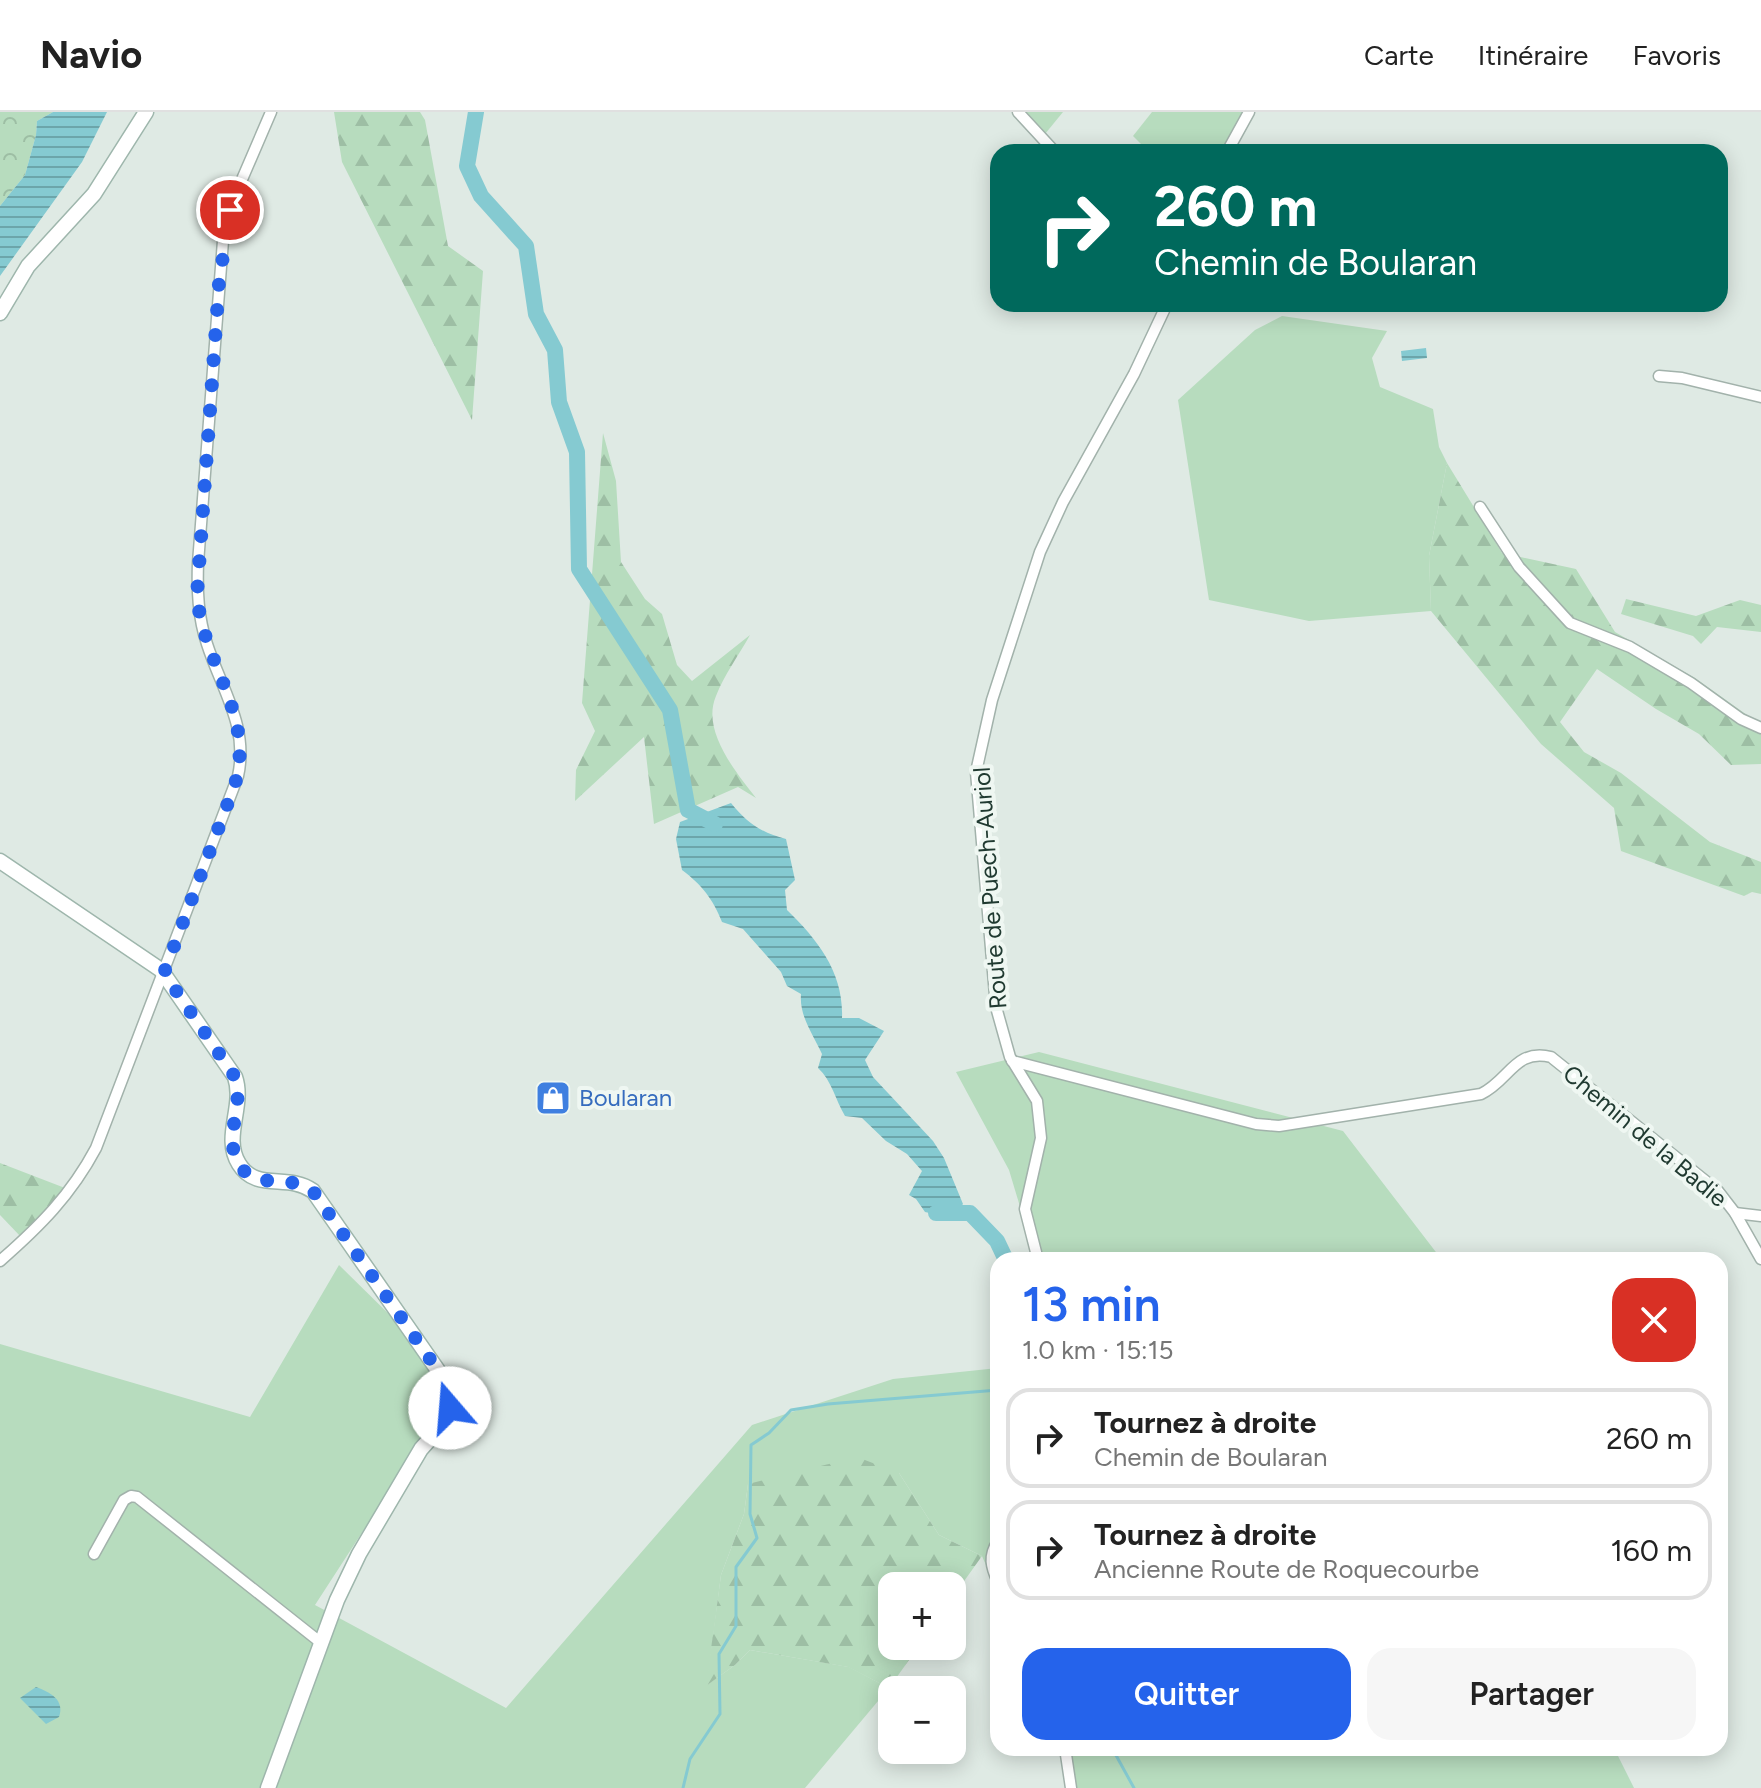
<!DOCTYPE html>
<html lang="fr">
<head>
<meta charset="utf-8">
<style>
  :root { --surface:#fff; --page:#f6f6f6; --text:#222; --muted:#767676; --line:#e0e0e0; --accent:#2563eb }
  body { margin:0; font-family:Figtree,sans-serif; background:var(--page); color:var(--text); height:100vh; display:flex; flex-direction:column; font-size:30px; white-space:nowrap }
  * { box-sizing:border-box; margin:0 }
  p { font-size:26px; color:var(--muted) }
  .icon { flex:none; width:44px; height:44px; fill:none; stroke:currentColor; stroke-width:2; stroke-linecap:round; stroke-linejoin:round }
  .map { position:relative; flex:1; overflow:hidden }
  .drawer { position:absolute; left:990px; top:1140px; width:738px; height:504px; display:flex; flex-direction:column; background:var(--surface); border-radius:24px; box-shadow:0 4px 20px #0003 }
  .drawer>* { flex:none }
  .banner { position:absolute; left:990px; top:32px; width:738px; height:168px; border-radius:24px; box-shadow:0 4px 20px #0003; background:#00695c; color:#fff; overflow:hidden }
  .fabs { position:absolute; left:878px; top:1460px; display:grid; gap:16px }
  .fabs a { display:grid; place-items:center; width:88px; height:88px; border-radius:16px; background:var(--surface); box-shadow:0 4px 20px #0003; font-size:40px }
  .pin { position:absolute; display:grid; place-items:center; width:68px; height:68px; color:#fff; margin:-34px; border:4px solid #fff; border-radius:50%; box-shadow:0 2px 8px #0007 }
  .me { position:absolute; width:88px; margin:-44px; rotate:342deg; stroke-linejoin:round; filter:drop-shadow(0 0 6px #0008) }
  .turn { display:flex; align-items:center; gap:28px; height:168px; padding:0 32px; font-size:36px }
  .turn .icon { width:104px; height:104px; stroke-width:2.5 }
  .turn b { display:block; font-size:56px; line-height:68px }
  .round { display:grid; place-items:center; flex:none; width:84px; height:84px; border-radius:24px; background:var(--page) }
  .overview { display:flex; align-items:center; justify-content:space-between; height:136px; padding:0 32px }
  h1 { font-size:48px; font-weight:600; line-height:60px; color:var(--accent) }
  .action { display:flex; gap:16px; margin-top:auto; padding:16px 32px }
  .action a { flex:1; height:92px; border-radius:24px; background:var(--accent); color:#fff; font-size:32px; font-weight:600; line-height:92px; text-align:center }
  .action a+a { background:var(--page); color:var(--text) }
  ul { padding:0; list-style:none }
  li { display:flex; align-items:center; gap:24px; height:100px; margin:0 16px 12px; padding:0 16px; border:4px solid var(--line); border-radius:24px }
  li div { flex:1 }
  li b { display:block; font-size:30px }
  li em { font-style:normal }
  header { display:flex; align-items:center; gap:48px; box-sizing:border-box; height:112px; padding:0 40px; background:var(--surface); border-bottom:2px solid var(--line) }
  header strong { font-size:38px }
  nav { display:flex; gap:44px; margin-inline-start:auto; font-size:28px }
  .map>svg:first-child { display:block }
  .green { fill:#b7dcbe }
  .forest { fill:url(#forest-firs) }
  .park { fill:url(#park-crowns) }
  .water { fill:url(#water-rules) }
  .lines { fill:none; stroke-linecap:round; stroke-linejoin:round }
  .stream { stroke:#85cad1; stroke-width:3 }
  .river { stroke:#85cad1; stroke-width:16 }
  .street-casing { stroke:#a2b2ab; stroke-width:13 }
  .secondary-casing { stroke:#9eb6ac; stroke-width:17 }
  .street { stroke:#fff; stroke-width:10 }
  .secondary { stroke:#fff; stroke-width:14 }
  .route { stroke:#2563eb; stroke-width:14; stroke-dasharray:0 25.2 }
  .labels { text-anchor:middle; stroke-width:8; stroke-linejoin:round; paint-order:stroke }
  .street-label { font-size:24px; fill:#203a31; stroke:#eff7f2 }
  .shop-label { font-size:24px; fill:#366cbe; stroke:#eff7f2; text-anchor:start }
</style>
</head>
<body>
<header>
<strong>Navio</strong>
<nav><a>Carte</a><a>Itinéraire</a><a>Favoris</a></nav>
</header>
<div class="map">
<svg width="1761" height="1676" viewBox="0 0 1761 1676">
  <defs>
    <pattern id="forest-firs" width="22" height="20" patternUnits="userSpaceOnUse" patternTransform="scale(2)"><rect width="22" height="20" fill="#b7dcbe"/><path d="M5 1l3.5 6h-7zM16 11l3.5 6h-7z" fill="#9dbea4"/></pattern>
    <pattern id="park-crowns" width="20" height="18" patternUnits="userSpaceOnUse" patternTransform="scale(2)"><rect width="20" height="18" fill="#b7dcbe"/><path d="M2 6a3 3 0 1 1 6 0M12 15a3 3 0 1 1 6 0" fill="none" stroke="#9dbea4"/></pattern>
    <pattern id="water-rules" width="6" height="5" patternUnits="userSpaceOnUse" patternTransform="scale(2)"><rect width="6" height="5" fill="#85cad1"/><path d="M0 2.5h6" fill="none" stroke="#6ca5aa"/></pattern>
  </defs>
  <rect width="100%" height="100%" fill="#dfeae4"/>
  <g class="green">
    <polygon points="1026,0 1063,0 1045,22"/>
    <polygon points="1152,0 1247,0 1221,40 1149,40 1133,24"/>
    <polygon points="1282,204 1387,219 1372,246 1380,275 1433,297 1439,335 1447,351 1429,444 1431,499 1309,509 1209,488 1178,288 1255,218"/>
    <polygon points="1039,940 1343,1019 1442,1148 1036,1148 1009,1058 956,960"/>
    <polygon points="339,1153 459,1271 315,1493 506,1596 752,1313 893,1267 998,1256 998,1481 982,1444 939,1423 899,1361 748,1372 744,1402 721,1463 707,1573 735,1553 750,1538 849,1555 889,1576 805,1676 0,1676 0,1232 250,1305"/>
    <polygon points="1062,1636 1614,1636 1634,1676 1069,1676"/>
  </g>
  <g class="forest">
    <polygon points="334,0 420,0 425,8 448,134 483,159 472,308 342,50"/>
    <path d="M603 321 616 369 621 450 645 487 662 502 677 553 692 569 750 523C739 543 724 563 716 584 701 619 736 660 756 686L738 675 654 712 644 625 575 689 576 658 595 619 582 591Z"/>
    <polygon points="1447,351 1502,441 1576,457 1615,520 1695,566 1761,613 1761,652 1731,653 1699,622 1656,597 1597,557 1560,610 1584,640 1621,661 1710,730 1761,750 1761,782 1752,780 1744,784 1621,739 1614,696 1541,632 1431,499 1429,444"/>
    <polygon points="1626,487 1696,504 1740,488 1761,493 1761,520 1717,515 1701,532 1693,524 1621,502"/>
    <polygon points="0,1051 65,1076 21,1125 0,1103"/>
    <polygon points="857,1345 899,1361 939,1423 982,1444 952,1486 952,1474 892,1474 892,1534 919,1534 889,1576 848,1555 750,1538 735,1553 706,1574 721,1463 744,1402 748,1372"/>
  </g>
  <polygon class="park" points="0,0 53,0 37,9 36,23 25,63 0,94"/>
  <g class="water">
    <polygon points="53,0 107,0 82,50 0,164 0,94 25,63 36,23 37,9"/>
    <polygon points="1426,236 1427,246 1402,249 1401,239"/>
    <path d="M731 691C747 711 762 721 786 727L795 768 785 778 787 798C818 828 844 861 842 906H859L884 919 865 948 873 965 933 1029 944 1046 963 1092 952 1106 925 1100 916 1087 909 1083 922 1059 907 1042 886 1029 862 1006 845 1004C835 987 832 969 818 956L822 942C813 922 799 904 801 882L787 874 781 860 743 817 722 810C713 787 702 773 682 758L676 727 680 710Z"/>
    <path d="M36 1575C50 1580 65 1588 59 1605L46 1612 20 1586Z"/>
  </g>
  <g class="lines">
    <g class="stream">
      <polyline points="1112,1636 1134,1676"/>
      <polyline points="683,1676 690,1647 720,1602 719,1542 736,1514 736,1455 757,1426 750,1402 751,1333 769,1321 791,1298 828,1292 998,1278"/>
    </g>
    <g class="river">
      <polyline points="476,0 467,54 481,84 526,134 536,202 555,238 559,290 577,340 579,457 670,598 688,698 715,712"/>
      <polyline points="936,1101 970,1101 997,1129 1006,1148"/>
    </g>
    <defs>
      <g id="street">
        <polyline points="1018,0 1055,40"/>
        <polyline points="1227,40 1249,0"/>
        <polyline points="1659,264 1682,266 1761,285"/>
        <polyline points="1480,395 1519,455 1570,511 1630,535 1691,571 1741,607 1761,616"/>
        <path d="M1012 949 1256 1012 1279 1014 1481 982C1509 969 1515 936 1551 945L1718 1079 1735 1101 1761 1147"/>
        <polyline points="1735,1101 1761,1104"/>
        <polyline points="1038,1148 1025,1097 1041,1026 1037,989 1010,945 996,895 976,660 992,588 1040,440 1063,390 1134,262 1167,192"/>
        <path d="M0 1149C40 1114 71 1083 96 1036L238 664C249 615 221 576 207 532 198 505 197 479 198 451L223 129 237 79 271 0"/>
        <path d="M998 1429C988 1444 991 1455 998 1470"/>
        <polyline points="94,1442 124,1388 131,1384 137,1385 320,1530"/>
        <polyline points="1065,1636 1071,1676"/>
      </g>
      <g id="secondary">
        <polyline points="0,201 28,154 94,82 146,0"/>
        <path d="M0 749 161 858 235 965C245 994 222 1025 239 1052 256 1080 288 1061 313 1079L446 1270 451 1282 450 1296 444 1311 421 1337 359 1442 337 1488 268 1676"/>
      </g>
    </defs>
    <use href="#street" class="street-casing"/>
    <use href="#secondary" class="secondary-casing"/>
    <use href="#street" class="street"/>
    <use href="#secondary" class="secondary"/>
  </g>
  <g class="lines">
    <path class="route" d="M230 98 219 171 197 483C203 554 257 605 234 675L164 861 235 965C245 995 222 1025 239 1052 255 1080 287 1060 313 1079L446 1270 451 1282 450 1296"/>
  </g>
  <defs>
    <symbol id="shop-square" viewBox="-11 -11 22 22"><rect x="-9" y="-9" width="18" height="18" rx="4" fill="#3f7fe0" stroke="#eff7f2"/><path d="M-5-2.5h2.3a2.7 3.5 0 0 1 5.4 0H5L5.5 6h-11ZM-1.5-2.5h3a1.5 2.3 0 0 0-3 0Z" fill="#fff"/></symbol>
  </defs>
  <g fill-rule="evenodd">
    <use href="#shop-square" x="533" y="966" width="40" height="40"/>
  </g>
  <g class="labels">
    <g class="street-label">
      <text transform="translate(990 776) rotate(-94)" y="8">Route de Puech-Auriol</text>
      <text transform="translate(1645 1024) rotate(40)" y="8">Chemin de la Badie</text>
    </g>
    <g class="shop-label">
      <text x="579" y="994">Boularan</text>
    </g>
  </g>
</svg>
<div class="fabs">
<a>+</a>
<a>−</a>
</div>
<div class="pin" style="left:230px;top:98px;background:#d93025"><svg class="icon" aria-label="arrive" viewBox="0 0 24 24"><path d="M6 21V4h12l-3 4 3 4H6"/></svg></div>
<svg class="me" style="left:450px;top:1296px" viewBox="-20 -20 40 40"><circle r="19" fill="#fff"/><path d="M0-13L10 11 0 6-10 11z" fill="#2563eb"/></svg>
<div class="banner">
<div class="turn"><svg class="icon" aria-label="right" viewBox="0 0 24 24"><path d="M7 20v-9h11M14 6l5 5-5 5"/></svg><div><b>260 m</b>Chemin de Boularan</div></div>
</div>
<section class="drawer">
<div class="overview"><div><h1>13 min</h1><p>1.0 km · 15:15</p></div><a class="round" style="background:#d93025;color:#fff"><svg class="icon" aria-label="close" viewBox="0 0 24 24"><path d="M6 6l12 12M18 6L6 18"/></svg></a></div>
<ul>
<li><svg class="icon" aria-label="right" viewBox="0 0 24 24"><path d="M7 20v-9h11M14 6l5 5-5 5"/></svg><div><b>Tournez à droite</b><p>Chemin de Boularan</p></div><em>260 m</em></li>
<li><svg class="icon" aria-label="right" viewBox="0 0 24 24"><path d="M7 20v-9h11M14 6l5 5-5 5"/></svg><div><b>Tournez à droite</b><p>Ancienne Route de Roquecourbe</p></div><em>160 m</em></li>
</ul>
<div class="action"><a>Quitter</a><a>Partager</a></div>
</section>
</div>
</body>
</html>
